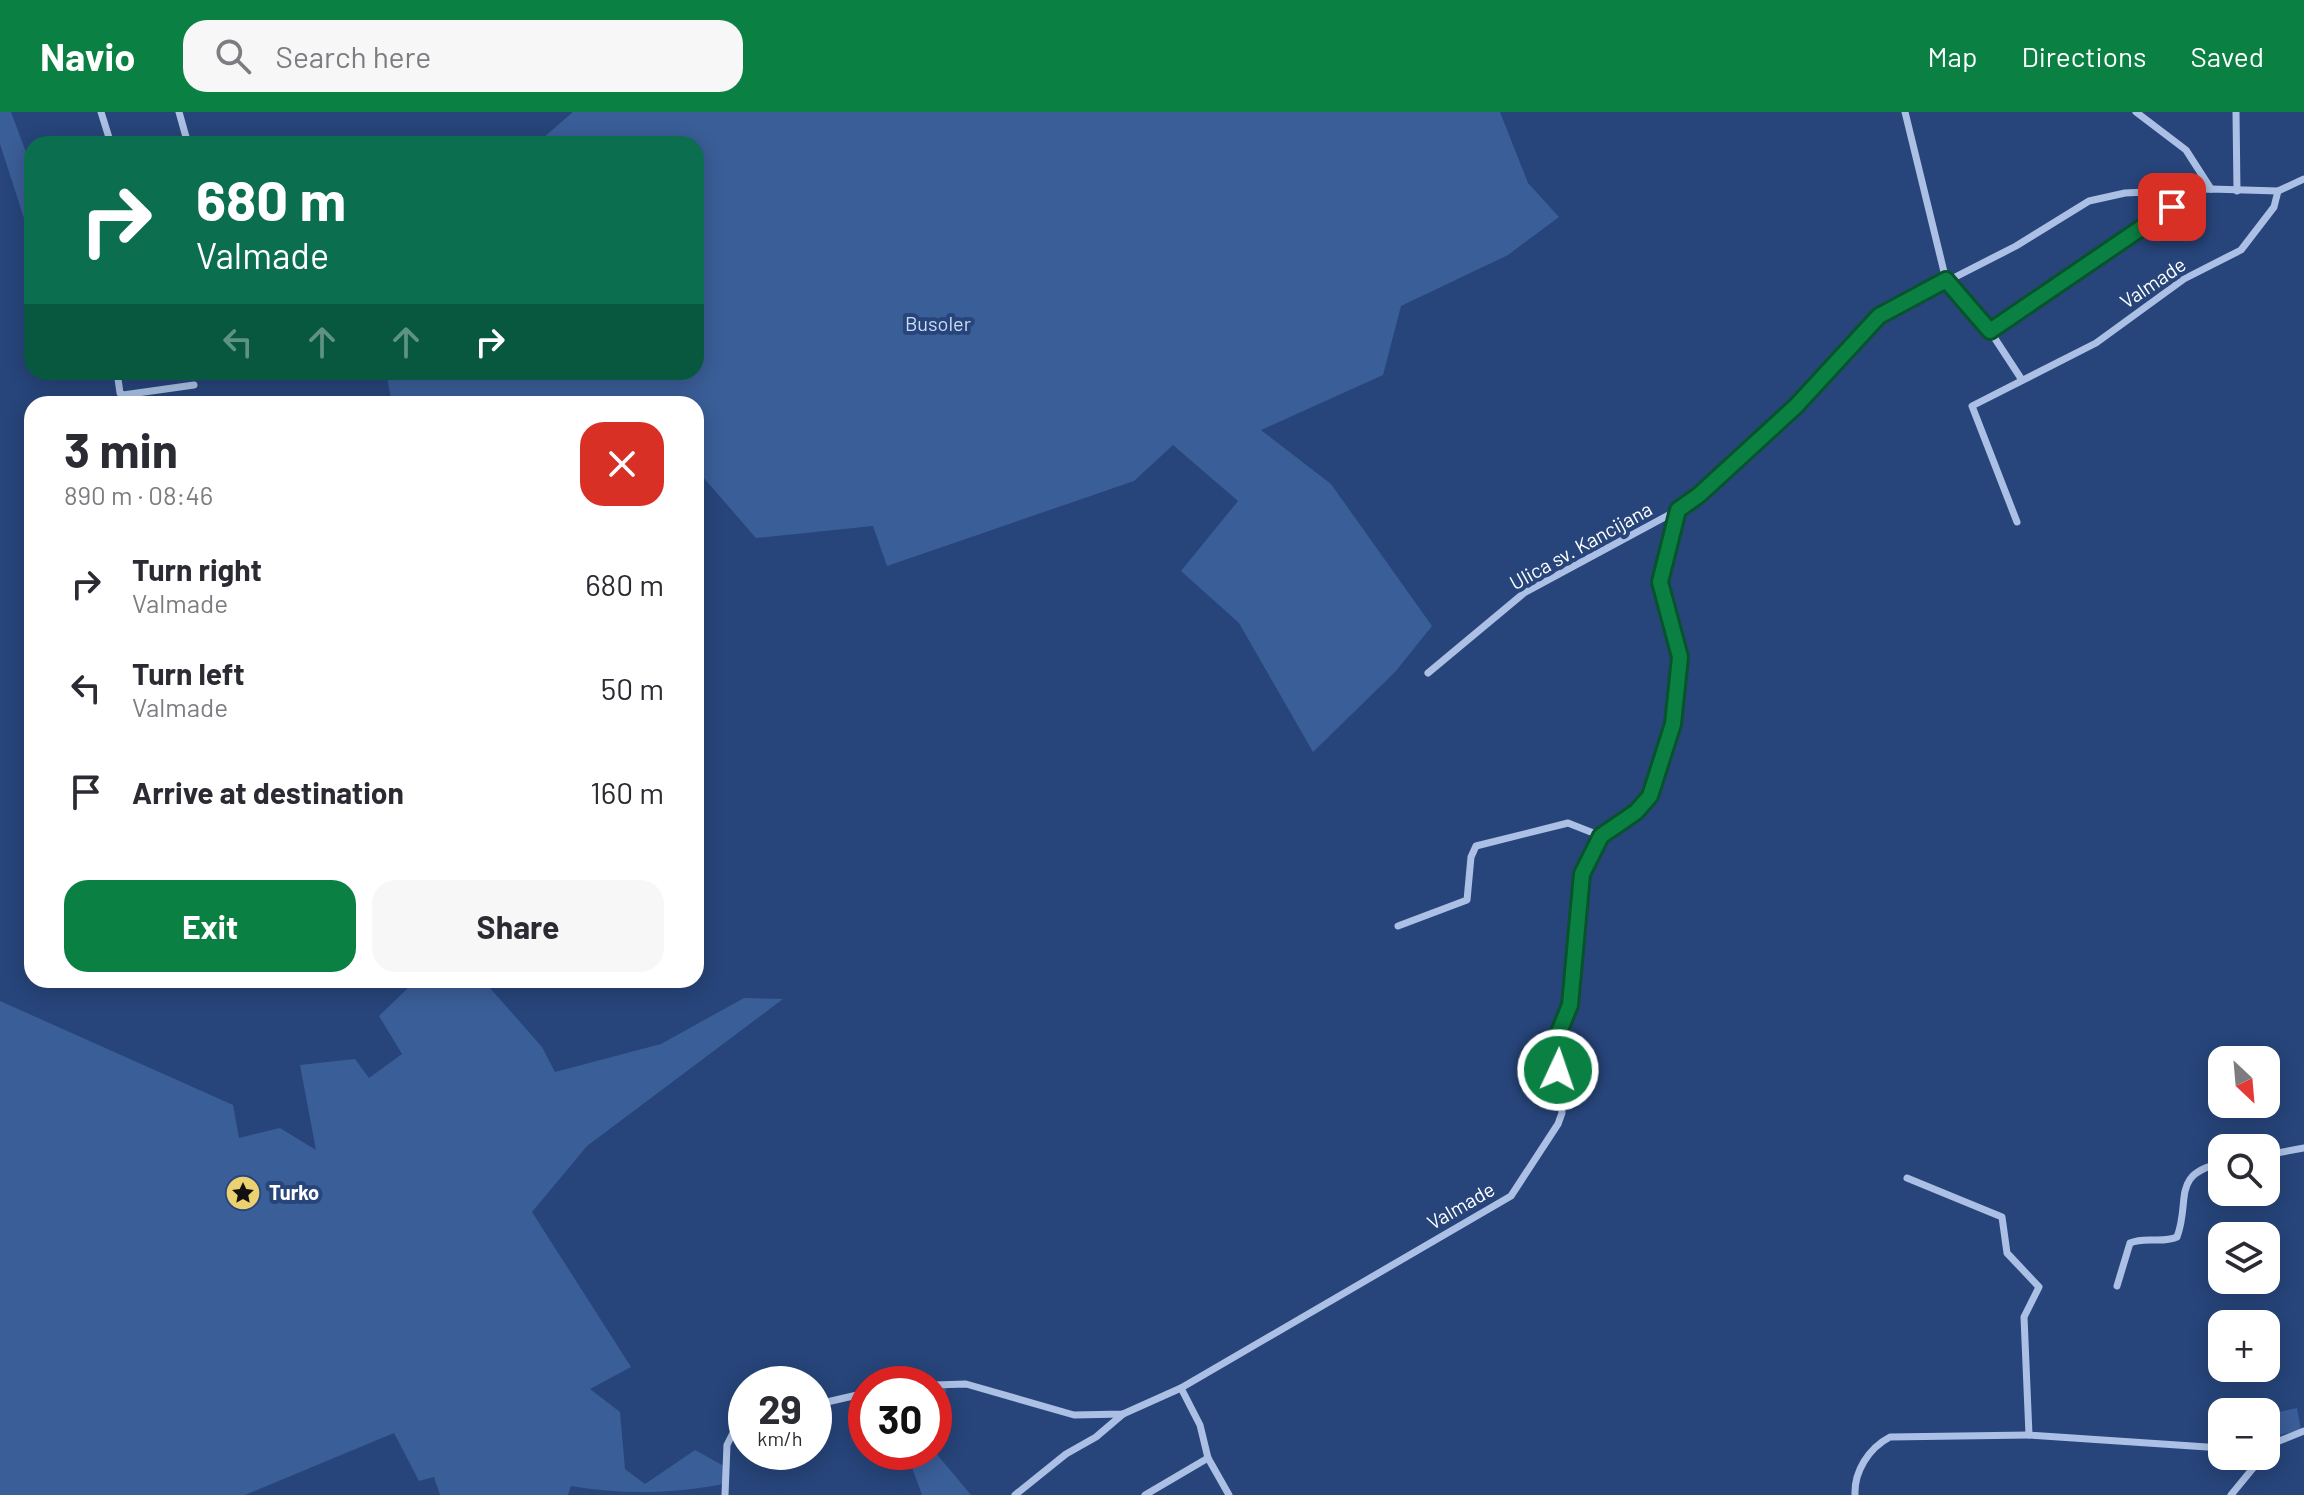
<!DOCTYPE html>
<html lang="en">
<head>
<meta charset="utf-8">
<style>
  :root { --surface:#fff; --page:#f7f7f7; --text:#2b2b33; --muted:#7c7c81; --accent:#0b8043 }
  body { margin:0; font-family:Barlow,sans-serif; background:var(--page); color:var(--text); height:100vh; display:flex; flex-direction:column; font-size:30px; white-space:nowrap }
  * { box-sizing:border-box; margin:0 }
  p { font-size:26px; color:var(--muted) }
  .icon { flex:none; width:44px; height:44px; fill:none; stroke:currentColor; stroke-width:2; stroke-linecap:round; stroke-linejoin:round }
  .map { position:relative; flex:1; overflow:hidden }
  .drawer { position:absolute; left:24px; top:284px; width:680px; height:592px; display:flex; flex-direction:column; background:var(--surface); border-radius:24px; box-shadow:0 4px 20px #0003 }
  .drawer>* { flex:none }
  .hud { position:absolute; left:24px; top:24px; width:680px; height:244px; border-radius:24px; box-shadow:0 4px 20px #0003; background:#0b6e4f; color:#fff; overflow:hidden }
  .needle { width:52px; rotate:154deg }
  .fabs { position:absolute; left:2208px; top:934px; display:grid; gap:16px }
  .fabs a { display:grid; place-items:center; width:72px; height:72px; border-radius:16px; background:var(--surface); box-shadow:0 4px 20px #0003; font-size:40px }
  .speed { position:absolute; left:728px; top:1254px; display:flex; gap:16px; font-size:40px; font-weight:700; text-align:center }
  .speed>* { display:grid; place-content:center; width:104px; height:104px; border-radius:50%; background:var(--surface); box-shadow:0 4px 20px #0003; line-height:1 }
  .speed small { font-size:20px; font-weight:400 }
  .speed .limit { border:12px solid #d22; background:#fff; color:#111 }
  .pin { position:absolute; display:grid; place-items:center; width:68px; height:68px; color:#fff; margin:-34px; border-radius:16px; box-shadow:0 4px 12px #0006 }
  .me { position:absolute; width:88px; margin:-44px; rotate:3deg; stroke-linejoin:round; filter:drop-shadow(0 0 6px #0008) }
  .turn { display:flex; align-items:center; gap:28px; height:168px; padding:0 40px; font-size:36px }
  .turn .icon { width:104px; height:104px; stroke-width:2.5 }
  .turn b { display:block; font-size:56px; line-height:68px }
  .lanes { display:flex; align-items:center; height:76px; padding:0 40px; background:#0003; justify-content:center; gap:40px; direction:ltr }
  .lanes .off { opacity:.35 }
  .round { display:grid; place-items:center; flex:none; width:84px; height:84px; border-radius:24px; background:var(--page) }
  .overview { display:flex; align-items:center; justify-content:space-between; height:136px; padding:0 40px }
  h1 { font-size:48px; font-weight:700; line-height:60px }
  .button { display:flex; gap:16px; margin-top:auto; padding:16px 40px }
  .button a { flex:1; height:92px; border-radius:24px; background:var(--accent); color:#fff; font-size:32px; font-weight:700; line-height:92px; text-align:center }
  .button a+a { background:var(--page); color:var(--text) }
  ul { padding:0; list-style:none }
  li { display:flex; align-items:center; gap:24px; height:104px; padding:0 40px }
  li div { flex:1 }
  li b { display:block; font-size:30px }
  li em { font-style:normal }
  header { display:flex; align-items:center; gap:48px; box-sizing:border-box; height:112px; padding:0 40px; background:var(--accent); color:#fff }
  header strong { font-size:38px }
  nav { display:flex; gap:44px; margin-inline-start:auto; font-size:28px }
  .search { width:560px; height:72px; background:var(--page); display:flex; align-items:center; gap:20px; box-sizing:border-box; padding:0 28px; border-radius:24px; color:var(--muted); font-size:30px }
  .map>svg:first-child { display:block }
  .green { fill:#3a5e98 }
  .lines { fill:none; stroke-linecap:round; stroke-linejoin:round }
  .minor { stroke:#abc0e4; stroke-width:7 }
  .route-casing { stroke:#07532c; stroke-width:20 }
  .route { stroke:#0b8043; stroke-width:14 }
  .labels { text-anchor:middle; stroke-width:8; stroke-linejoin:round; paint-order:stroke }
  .street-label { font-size:20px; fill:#fff; stroke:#27457b }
  .park-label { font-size:20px; fill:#cddcf3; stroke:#27457b }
  .poi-label { font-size:20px; font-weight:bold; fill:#fff; stroke:#27457b; text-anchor:start }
</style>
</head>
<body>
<header>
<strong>Navio</strong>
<div class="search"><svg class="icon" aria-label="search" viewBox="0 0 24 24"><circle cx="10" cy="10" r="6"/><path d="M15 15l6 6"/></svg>Search here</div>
<nav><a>Map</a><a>Directions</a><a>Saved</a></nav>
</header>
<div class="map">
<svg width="2304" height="1383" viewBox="0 0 2304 1383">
  <rect width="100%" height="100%" fill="#27457b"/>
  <g class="green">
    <polygon points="0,0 11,0 32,56 32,131 0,32"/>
    <polygon points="573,0 1500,0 1528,71 1559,105 1508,143 1401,194 1383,263 1261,318 1331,372 1432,514 1395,560 1313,640 1239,511 1181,459 1238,389 1173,333 1134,369 887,454 873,414 756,426 696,357 696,292 392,292 386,260 696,260 696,32 536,32"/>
    <path d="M406 868H483L542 935 555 960 661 932 744 886 783 887 587 1034 532 1100 631 1255 590 1277 620 1300 625 1357 645 1372 695 1338 724 1354 728 1371C675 1382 624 1383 571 1374L568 1383H440L434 1365 419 1369 394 1321 245 1383H0V889L233 993 239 1026 280 1016 316 1038 300 953 355 947 369 966 402 942 379 904 409 875Z"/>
    <polygon points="934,1274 947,1274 935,1340 971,1383 922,1383 910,1350 912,1340 934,1340"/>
    <polygon points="2297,1296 2301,1318 2266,1326 2266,1303"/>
  </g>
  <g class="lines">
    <g class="minor">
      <polyline points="101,0 111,32"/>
      <polyline points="179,0 188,32"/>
      <polyline points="1905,0 1946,168 1990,219 2022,268"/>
      <polyline points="2136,0 2186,38 2211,77"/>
      <polyline points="2236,0 2237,79"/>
      <polyline points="1990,219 2099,148 2194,79"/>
      <polyline points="117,260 120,281 123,283 194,273"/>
      <polyline points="2017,410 1972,294 2096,231 2184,167 2241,138 2274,95 2278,79"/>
      <polyline points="1428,561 1524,481 1678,398"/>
      <polyline points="1398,814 1467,788 1471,745 1476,734 1568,711 1601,724"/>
      <polyline points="2266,1043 2304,1036"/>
      <polyline points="1907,1066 2002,1105 2007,1141 2039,1175 2024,1205 2029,1323 2222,1336"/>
      <path d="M2117 1174 2130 1131C2146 1124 2161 1132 2177 1125 2191 1088 2170 1062 2222 1051"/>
      <polyline points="934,1273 966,1272 1074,1303 1123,1302 1181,1276 1511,1084 1558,1012 1562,1001 1555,937 1557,925 1570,893 1582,762 1601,724 1636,700 1650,684 1673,612 1680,545 1660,470 1678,398 1699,383 1796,294 1879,204 2016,134 2089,89 2125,81 2211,77 2278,79 2304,67"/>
      <polyline points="1181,1276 1200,1313 1208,1346 1229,1383"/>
      <polyline points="814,1293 866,1281"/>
      <polyline points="2266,1341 2274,1331 2304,1319"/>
      <polyline points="725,1383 727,1333 735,1317 746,1314"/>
      <polyline points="1015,1383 1066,1342 1096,1325 1123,1302"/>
      <polyline points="1145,1383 1208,1346"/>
      <path d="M1855 1383C1854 1359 1869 1336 1890 1325L2029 1323"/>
      <polyline points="2231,1383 2263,1344"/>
    </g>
  </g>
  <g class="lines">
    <defs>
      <polyline id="route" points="1558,958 1557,925 1570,893 1582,762 1601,724 1636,700 1650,684 1673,612 1680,545 1660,470 1678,398 1699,383 1796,294 1879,204 1946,168 1990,219 2172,95"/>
    </defs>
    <use href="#route" class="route-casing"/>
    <use href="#route" class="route"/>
  </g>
  <defs>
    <symbol id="sight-disc" viewBox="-11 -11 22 22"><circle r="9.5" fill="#ecd170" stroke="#27457b"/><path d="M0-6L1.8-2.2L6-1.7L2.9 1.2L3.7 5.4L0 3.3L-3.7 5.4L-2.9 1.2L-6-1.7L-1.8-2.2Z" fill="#111"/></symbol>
  </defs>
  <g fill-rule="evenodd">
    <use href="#sight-disc" x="223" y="1061" width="40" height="40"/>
  </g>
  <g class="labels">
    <g class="street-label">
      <text transform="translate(2153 171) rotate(-34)" y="7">Valmade</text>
      <text transform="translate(1581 434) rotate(-29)" y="7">Ulica sv. Kancijana</text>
      <text transform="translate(1461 1094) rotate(-30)" y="7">Valmade</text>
    </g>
    <g class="park-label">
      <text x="938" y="219">Busoler</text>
    </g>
    <g class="poi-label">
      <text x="269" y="1088">Turko</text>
    </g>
  </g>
</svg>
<div class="fabs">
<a><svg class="needle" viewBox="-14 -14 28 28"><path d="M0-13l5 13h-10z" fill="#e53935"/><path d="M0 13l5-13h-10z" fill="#7c7c81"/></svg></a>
<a><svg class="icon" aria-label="search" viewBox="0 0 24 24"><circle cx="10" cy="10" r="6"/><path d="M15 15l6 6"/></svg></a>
<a><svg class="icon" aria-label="layers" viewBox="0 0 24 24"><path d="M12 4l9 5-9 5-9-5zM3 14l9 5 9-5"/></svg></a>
<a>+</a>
<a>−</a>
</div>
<div class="speed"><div>29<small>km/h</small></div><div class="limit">30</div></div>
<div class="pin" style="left:2172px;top:95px;background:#d93025"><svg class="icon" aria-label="arrive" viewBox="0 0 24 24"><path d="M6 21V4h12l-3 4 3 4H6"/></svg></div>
<svg class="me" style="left:1558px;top:958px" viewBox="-20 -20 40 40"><circle r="17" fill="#0b8043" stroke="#fff" stroke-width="3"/><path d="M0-11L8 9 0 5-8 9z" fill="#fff"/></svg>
<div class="hud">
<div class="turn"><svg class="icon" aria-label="right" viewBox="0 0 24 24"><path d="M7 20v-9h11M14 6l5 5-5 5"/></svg><div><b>680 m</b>Valmade</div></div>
<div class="lanes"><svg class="icon off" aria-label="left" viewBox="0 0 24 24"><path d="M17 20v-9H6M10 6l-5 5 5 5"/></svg><svg class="icon off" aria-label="ahead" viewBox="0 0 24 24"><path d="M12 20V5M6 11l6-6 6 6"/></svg><svg class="icon off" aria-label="ahead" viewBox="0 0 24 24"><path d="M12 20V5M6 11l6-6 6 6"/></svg><svg class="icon" aria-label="right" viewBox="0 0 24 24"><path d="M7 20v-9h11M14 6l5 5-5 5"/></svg></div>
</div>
<section class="drawer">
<div class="overview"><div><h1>3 min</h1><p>890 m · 08:46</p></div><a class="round" style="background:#d93025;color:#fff"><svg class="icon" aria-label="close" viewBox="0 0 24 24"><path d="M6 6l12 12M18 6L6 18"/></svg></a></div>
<ul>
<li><svg class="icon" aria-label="right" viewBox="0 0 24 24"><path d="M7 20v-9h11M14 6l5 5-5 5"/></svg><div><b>Turn right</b><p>Valmade</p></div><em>680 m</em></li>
<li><svg class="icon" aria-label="left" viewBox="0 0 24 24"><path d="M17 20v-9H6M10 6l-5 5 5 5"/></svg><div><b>Turn left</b><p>Valmade</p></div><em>50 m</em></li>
<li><svg class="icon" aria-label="arrive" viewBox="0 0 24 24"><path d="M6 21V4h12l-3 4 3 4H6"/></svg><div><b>Arrive at destination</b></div><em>160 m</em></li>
</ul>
<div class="button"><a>Exit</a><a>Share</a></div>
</section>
</div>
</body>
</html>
